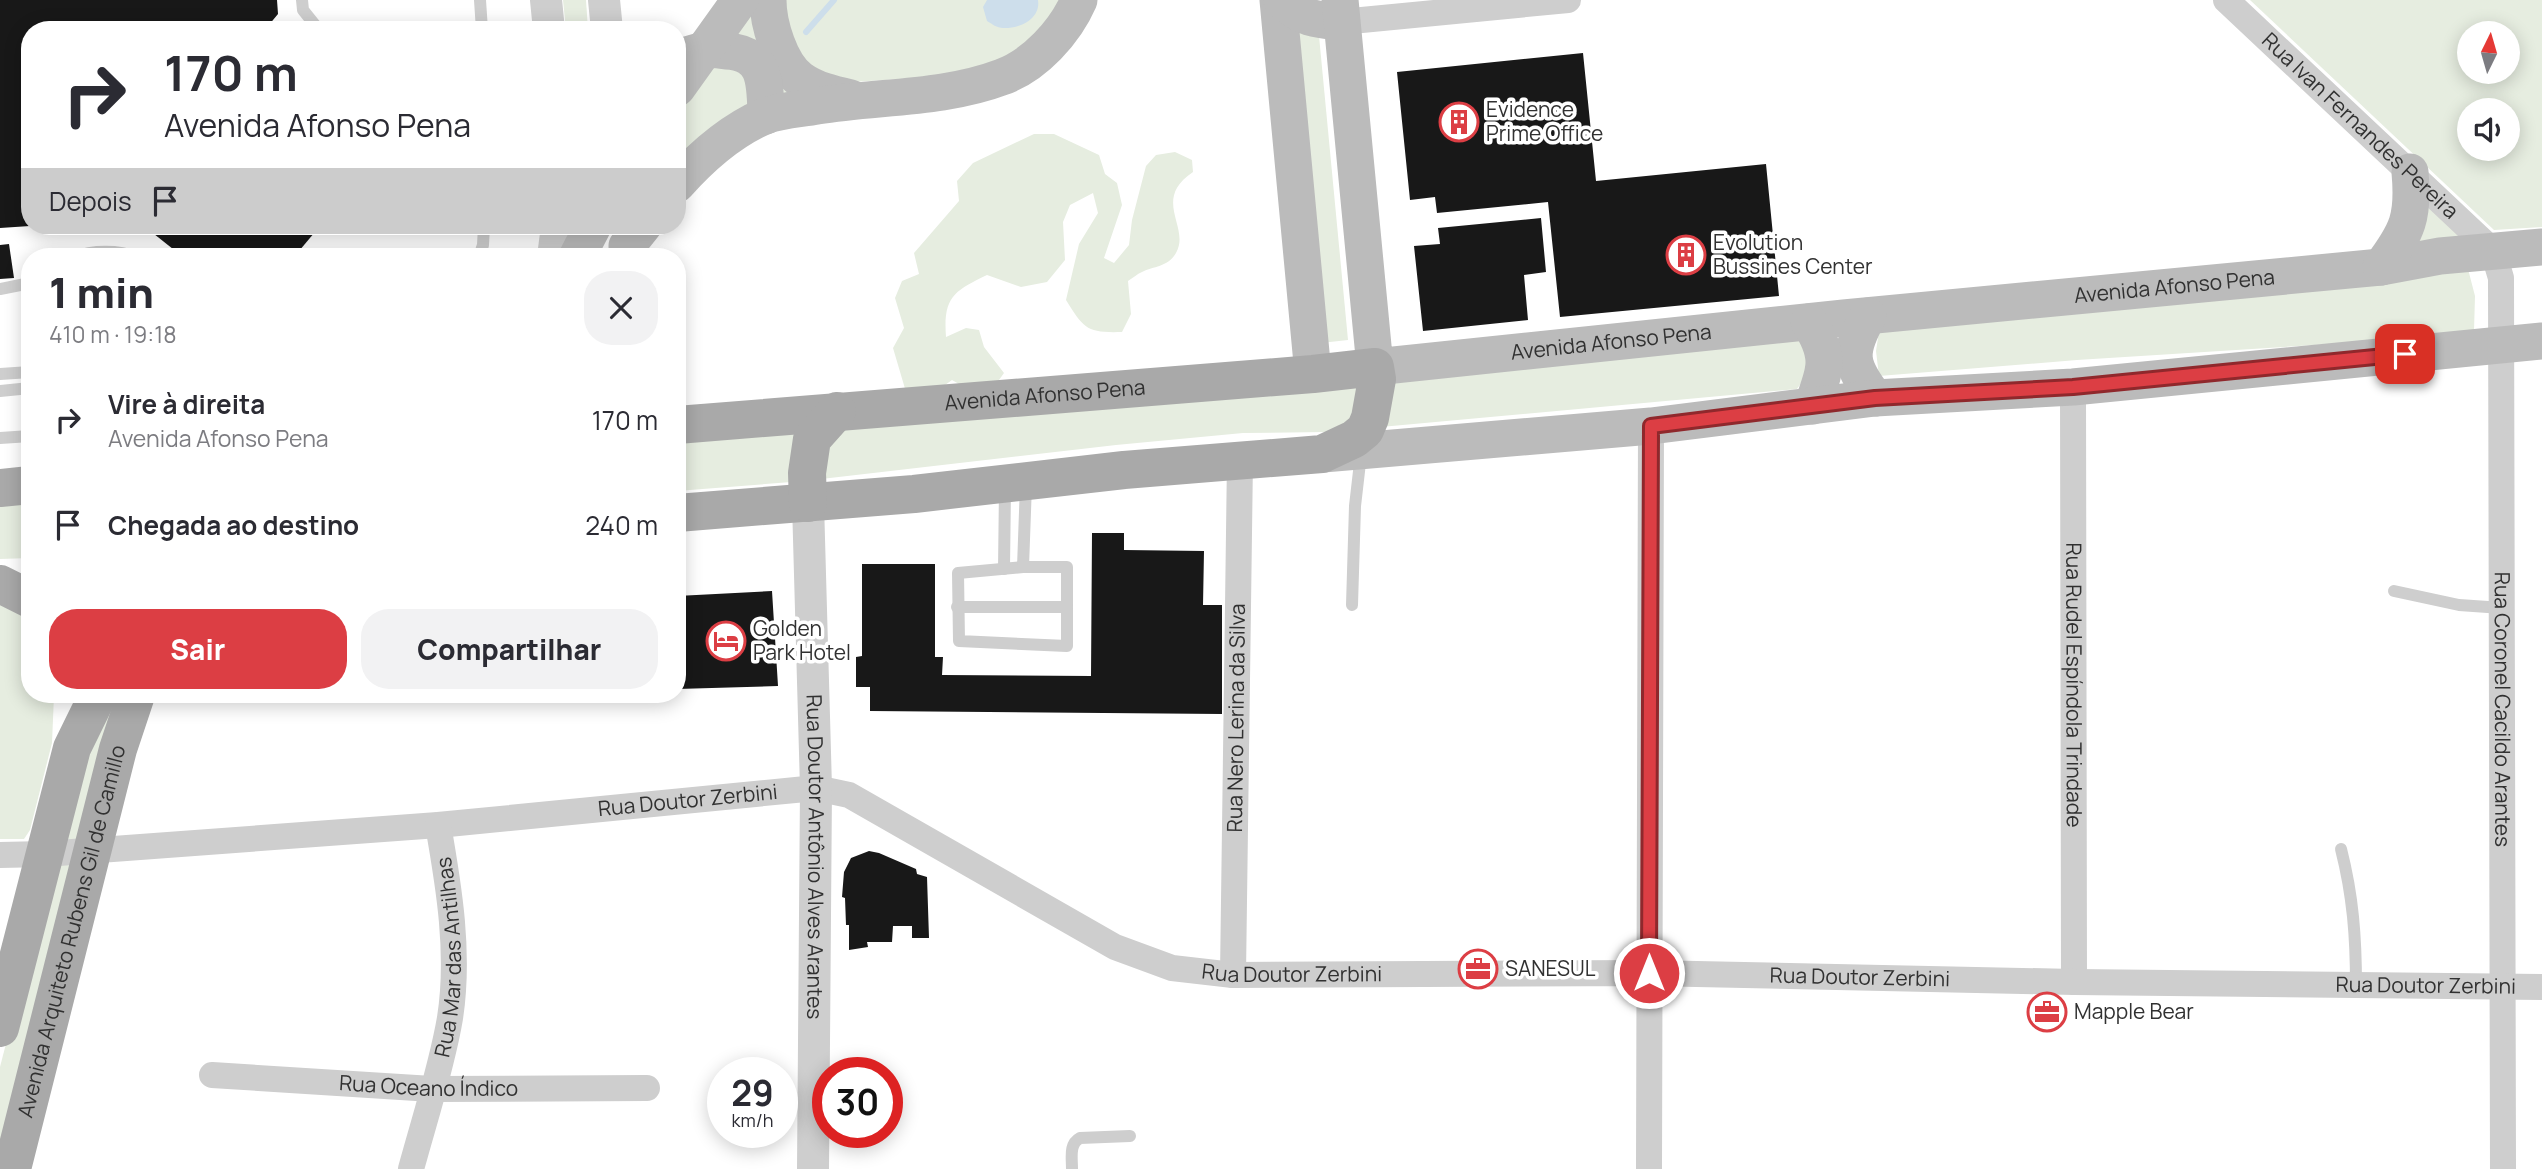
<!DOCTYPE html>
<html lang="pt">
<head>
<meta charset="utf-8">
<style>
  :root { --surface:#fff; --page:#f2f2f3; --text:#2b2b33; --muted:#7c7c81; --accent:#dc3e44 }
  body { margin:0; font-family:Manrope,sans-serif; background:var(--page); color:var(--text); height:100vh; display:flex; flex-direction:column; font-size:26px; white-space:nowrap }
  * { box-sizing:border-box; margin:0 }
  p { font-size:23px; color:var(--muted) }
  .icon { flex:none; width:38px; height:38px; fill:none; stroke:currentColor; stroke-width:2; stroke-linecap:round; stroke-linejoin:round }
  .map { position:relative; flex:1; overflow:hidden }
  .sheet { position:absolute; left:21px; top:248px; width:665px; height:455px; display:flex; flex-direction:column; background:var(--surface); border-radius:28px; box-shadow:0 4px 18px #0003 }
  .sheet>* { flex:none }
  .banner { position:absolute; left:21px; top:21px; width:665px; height:214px; border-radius:28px; box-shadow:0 4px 18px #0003; background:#fff; color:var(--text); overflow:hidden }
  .needle { width:46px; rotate:5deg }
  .tools { position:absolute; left:2457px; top:21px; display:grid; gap:14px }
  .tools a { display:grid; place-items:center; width:63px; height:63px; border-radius:50%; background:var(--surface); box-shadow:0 4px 18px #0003; font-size:35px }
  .speed { position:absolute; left:707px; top:1057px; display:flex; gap:14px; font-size:35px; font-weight:700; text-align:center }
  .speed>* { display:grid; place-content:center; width:91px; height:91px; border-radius:50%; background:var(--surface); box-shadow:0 4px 18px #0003; line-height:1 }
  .speed small { font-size:18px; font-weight:400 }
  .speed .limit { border:10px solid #d22; background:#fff; color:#111 }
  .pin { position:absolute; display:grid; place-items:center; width:60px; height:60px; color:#fff; margin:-30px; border-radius:14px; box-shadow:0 4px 10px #0006 }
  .me { position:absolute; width:77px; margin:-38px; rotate:0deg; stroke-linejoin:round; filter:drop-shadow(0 0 5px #0008) }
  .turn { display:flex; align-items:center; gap:24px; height:147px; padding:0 28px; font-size:32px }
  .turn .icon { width:91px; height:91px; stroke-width:2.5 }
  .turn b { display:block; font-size:49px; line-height:60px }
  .then { display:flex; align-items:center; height:66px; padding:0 28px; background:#0003; gap:14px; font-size:26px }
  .round { display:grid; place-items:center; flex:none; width:74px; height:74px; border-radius:28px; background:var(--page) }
  .head { display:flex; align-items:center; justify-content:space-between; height:119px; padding:0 28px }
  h1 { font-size:42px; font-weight:800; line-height:52px }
  .primary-button { display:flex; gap:14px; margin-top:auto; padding:14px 28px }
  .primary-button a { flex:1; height:80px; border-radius:28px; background:var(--accent); color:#fff; font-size:28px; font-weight:800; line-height:80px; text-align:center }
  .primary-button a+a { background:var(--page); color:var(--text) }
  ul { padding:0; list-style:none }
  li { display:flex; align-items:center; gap:21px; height:105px; padding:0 28px }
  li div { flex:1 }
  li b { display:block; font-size:26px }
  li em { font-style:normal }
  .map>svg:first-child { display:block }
  .green { fill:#e6ede0; fill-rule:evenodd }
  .water { fill:#cddeeb }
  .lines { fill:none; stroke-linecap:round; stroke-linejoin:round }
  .stream { stroke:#cddeeb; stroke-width:6 }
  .building { fill:#181818 }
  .service { stroke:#cecece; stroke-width:12 }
  .minor { stroke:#cecece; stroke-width:26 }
  .tertiary { stroke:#cecece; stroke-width:32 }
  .secondary { stroke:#bbb; stroke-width:37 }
  .primary { stroke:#a9a9a9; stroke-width:38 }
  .route-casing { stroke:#8f282c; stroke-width:18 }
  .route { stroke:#dc3e44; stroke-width:12 }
  .labels { text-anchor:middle; stroke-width:7; stroke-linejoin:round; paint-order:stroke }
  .poi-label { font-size:21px; fill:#313131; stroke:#fff; text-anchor:start }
  .street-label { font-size:21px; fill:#313131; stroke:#fff }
</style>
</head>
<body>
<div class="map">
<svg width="2542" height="1169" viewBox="0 0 2542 1169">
  <rect width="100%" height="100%" fill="#fff"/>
  <g class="green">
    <polygon points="563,0 586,0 588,30 566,30"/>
    <polygon points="751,0 1067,0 1055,19 1011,56 981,66 931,77 853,82 677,157 677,107"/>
    <polygon points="1288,0 1319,36 1348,340 1321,343"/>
    <path d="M2250 0H2542V227L2494 230ZM2469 33H2508V72H2469ZM2469 110H2508V149H2469Z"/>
    <path d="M1034 134H1054L1099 155 1105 174 1117 183 1122 205 1104 258 1114 263 1129 245 1132 220 1146 166 1156 155 1175 152 1192 160 1193 172C1151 200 1191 227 1176 253 1168 267 1154 266 1142 272 1137 274 1133 278 1128 281L1131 314 1122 332C1087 333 1084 329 1066 300L1079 244 1098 213 1093 193 1070 205 1063 222 1065 260 1047 282 1021 287 987 275C954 291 943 297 946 337L966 328 979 330 984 347 1004 373 994 387 973 392 952 380 938 390 906 392 893 348 904 328 895 298 902 281 919 274 914 253 959 201 957 181 973 163Z"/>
    <polygon points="2415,190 2473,244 2436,248 2408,239"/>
    <polygon points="2468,269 2475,296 2474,331 2459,336 2077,360 1879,376 1876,351 1880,325"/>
    <path d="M1796 331C1811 356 1816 363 1797 389L1326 432 1243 433 1116 445 804 481 677 491V439Z"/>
    <polygon points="30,497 30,558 0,559 0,500"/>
    <polygon points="0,594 30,608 30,695 54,695 52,743 30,830 24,839 0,839"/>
    <polygon points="121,695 0,1156 0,1067 55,853 85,755"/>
  </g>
  <path class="water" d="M987 0H1038C1041 19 1019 29 1003 28 997 28 992 24 987 21L983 7Z"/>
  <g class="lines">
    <polyline class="stream" points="806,32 834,0"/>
  </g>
  <g class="building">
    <polygon points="0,0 277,0 278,14 268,26 274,30 30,30 30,226 0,228"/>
    <polygon points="1583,53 1596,181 1766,164 1779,296 1560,317 1548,202 1437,213 1435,197 1410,200 1397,72"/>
    <polygon points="1541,218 1546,272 1524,275 1528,320 1423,331 1414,246 1440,244 1438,228"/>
    <polygon points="144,226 320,226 294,257 183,257"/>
    <polygon points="9,244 14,278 0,279 0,245"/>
    <polygon points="1092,533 1124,533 1124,550 1204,551 1203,605 1222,605 1222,714 870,711 870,687 856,687 856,657 862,656 862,564 935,564 935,657 943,657 942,675 1091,676"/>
    <polygon points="772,591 778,686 677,689 677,596"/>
    <polygon points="869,851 879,853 916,869 917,874 927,877 929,938 912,938 912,926 893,926 892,942 867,942 868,947 849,950 849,925 846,925 845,898 842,897 844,872 851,858"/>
  </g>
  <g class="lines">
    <g class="service">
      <polyline points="302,0 303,10 319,30"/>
      <polyline points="480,0 482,30"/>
      <path d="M76 257C91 250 120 250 135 257"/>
      <polyline points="479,257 483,245 484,226"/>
      <polyline points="0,289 30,283"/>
      <polyline points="0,374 30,372"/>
      <polyline points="0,391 30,388"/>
      <polyline points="0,438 30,436"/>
      <polygon points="1023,567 1067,567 1067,646 959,641 958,573"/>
      <polyline points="1023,567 1026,484"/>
      <polyline points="1004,569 1005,488"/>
      <polyline points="2394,591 2459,605 2502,608"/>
      <polyline points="1352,605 1355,506 1361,454"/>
      <polyline points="957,607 1067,607"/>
      <path d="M2341 849C2353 896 2356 937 2356 986"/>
      <path d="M1072 1169C1072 1157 1069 1144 1080 1138L1130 1136"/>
    </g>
    <g class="minor">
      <path id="s1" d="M2226 0 2493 251 2501 278 2503 1169"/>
      <polyline points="1341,22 1568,0"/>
      <path id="s2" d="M2073 387 2074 982"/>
      <path id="s3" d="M0 855 45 854 438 825 816 788 849 795 1115 947 1172 968 1233 975 1649 973 2074 982 2542 987"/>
      <path id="s4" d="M1233 975 1240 459"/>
      <path id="s5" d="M212 1075 432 1089 647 1088"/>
      <path id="s6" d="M411 1169C424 1121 442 1066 450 1018 460 954 449 887 438 825"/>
      <polyline points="1649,1169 1651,426"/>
    </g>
    <g class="tertiary">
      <polyline points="546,0 549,30"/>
      <polyline points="604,0 607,30"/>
      <polyline points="553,257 557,226"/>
      <path id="s7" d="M808 503 816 788 813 1169"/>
    </g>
    <g class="secondary">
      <path d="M768 0C768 24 780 64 800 79 815 90 833 94 851 98"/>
      <polyline points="1278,0 1313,374"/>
      <path d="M1282 0C1300 18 1317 20 1341 22"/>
      <path id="s8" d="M1340 0 1375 367 1844 318 2381 267 2440 256 2542 247"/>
      <path d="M677 57C687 56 695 52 704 50 711 49 719 50 726 51 767 53 765 84 766 116"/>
      <polyline points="677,88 740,0"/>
      <path d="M677 184C702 156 730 131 765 116 781 110 801 109 817 106 878 96 944 99 1002 77 1035 65 1065 32 1079 0"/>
      <polyline points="577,257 593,226"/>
      <polyline points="628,257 627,246 643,226"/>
      <path d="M2381 267C2408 231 2414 217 2410 172"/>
      <path d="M1868 316C1848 353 1849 364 1875 398"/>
      <path d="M1809 322C1831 356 1826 370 1812 406"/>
      <polyline points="1323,454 1651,426 1875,398 2073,387 2542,341"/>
    </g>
    <g class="primary">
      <path id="s9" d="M677 425 1313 374 1375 367 1377 379 1370 418 1365 430 1354 439 1322 454 1124 470 914 494 677 513"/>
      <polyline points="0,488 30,485"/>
      <polyline points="808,503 807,473 812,439 837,411"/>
      <polyline points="0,584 30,599"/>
      <polyline points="0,1028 72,748 98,695"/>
      <path id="s10" d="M12 1169 118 749 136 695"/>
    </g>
  </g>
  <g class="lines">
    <defs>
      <polyline id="route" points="1649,973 1651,426 1875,398 2073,387 2405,354"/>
    </defs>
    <use href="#route" class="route-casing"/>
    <use href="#route" class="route"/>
  </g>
  <defs>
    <symbol id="building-ring" viewBox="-11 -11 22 22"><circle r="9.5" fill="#fff" stroke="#dc3e44" stroke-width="1.5"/><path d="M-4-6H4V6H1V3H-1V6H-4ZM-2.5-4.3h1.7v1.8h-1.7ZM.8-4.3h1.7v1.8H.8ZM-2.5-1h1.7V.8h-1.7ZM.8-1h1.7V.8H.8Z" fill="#dc3e44"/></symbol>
    <symbol id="hotel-ring" viewBox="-11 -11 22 22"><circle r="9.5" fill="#fff" stroke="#dc3e44" stroke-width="1.5"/><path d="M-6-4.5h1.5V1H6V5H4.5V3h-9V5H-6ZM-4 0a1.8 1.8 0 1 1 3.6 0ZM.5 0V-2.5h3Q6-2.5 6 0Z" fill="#dc3e44"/></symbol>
    <symbol id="office-ring" viewBox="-11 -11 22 22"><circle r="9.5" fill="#fff" stroke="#dc3e44" stroke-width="1.5"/><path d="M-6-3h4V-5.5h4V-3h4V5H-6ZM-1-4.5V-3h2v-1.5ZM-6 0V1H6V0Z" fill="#dc3e44"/></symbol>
  </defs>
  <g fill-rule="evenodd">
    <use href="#building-ring" x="1437" y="100" width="44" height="44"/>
    <use href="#building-ring" x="1664" y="233" width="44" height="44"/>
    <use href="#hotel-ring" x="704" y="619" width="44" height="44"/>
    <use href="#office-ring" x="1456" y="947" width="44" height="44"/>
    <use href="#office-ring" x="2025" y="990" width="44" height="44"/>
  </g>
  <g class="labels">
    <g class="poi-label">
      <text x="1486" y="117">Evidence<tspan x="1486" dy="24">Prime Office</tspan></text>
      <text x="1713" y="250">Evolution<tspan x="1713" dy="24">Bussines Center</tspan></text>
      <text x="753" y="636">Golden<tspan x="753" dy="24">Park Hotel</tspan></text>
      <text x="1505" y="976">SANESUL</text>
      <text x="2074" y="1019">Mapple Bear</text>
    </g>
    <g class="street-label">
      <text dy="7" stroke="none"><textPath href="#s1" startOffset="184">Rua Ivan Fernandes Pereira</textPath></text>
      <text dy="7" stroke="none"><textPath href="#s8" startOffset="1172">Avenida Afonso Pena</textPath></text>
      <text dy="7" stroke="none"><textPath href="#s8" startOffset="606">Avenida Afonso Pena</textPath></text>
      <text dy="7" stroke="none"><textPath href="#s9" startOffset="369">Avenida Afonso Pena</textPath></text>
      <text dy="7" stroke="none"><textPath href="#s2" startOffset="298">Rua Rudel Espíndola Trindade</textPath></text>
      <text dy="7" stroke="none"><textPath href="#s1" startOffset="826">Rua Coronel Cacildo Arantes</textPath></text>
      <text dy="7" stroke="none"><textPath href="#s4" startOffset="257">Rua Nero Lerina da Silva</textPath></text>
      <text dy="7" stroke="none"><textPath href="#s3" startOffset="690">Rua Doutor Zerbini</textPath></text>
      <text dy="7" stroke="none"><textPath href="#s7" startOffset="354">Rua Doutor Antônio Alves Arantes</textPath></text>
      <text dy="7" stroke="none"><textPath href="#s10" startOffset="245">Avenida Arquiteto Rubens Gil de Camillo</textPath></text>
      <text dy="7" stroke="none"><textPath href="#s6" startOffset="217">Rua Mar das Antilhas</textPath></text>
      <text dy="7" stroke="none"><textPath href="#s3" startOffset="1340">Rua Doutor Zerbini</textPath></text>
      <text dy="7" stroke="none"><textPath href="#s3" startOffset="1908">Rua Doutor Zerbini</textPath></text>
      <text dy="7" stroke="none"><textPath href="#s3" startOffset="2474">Rua Doutor Zerbini</textPath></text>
      <text dy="7" stroke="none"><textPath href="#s5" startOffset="217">Rua Oceano Índico</textPath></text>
    </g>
  </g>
</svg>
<div class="tools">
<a><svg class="needle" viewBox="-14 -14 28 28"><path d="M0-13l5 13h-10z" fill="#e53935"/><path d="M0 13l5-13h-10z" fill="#7c7c81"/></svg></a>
<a><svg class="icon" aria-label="sound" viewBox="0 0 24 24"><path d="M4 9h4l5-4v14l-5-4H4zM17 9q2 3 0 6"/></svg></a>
</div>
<div class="speed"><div>29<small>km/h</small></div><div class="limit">30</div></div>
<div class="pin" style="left:2405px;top:354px;background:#d93025"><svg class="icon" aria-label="arrive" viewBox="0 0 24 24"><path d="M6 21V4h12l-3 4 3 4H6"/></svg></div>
<svg class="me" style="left:1649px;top:973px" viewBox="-20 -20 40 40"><circle r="17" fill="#dc3e44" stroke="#fff" stroke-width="3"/><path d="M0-11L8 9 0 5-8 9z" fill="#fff"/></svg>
<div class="banner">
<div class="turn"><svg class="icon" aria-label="right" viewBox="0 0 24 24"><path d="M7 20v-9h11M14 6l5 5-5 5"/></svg><div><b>170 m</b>Avenida Afonso Pena</div></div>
<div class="then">Depois<svg class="icon" aria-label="arrive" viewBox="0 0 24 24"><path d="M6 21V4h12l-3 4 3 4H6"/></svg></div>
</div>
<section class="sheet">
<div class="head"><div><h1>1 min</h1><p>410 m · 19:18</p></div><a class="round"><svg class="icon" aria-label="close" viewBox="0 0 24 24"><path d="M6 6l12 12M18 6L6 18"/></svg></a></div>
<ul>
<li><svg class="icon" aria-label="right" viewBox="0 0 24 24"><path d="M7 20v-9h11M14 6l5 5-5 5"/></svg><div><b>Vire à direita</b><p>Avenida Afonso Pena</p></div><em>170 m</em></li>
<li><svg class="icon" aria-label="arrive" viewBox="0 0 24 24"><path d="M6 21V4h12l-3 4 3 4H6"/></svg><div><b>Chegada ao destino</b></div><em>240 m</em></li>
</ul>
<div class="primary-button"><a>Sair</a><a>Compartilhar</a></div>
</section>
</div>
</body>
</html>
